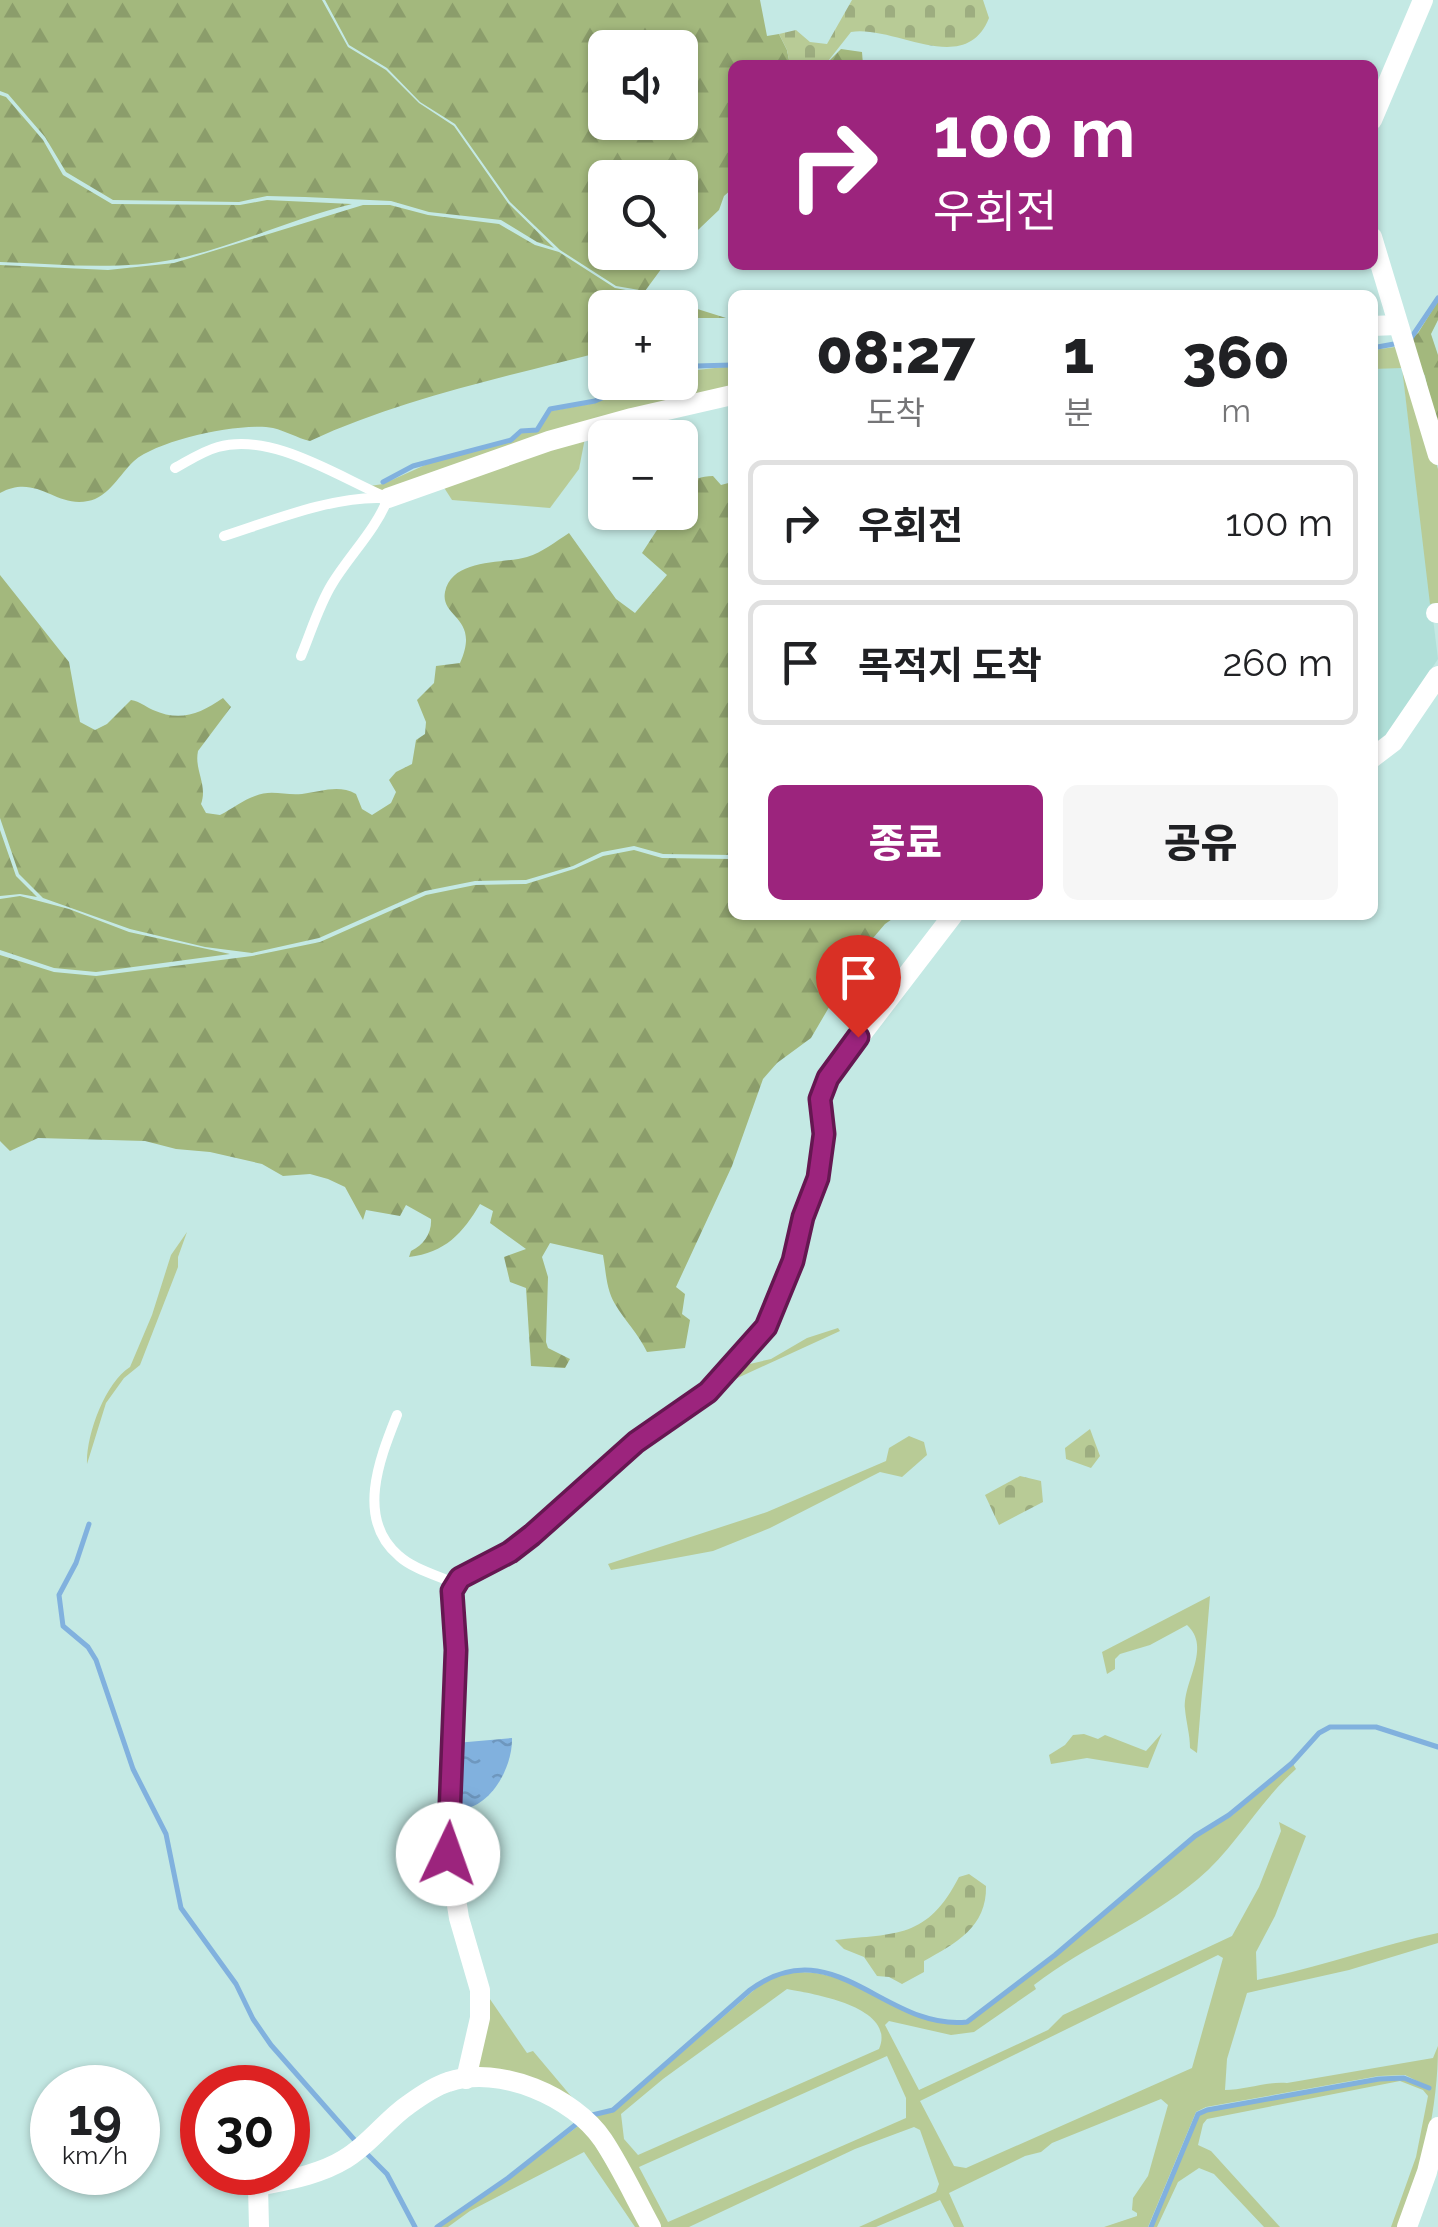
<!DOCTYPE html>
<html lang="ko">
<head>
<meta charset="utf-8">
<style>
  :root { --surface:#fff; --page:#f6f6f6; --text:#202124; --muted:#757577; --line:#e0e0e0; --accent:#9c247d }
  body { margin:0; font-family:Raleway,"Noto Sans KR",sans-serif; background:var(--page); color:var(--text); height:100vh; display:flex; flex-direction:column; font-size:38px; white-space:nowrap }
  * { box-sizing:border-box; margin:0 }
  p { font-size:32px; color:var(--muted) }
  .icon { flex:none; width:55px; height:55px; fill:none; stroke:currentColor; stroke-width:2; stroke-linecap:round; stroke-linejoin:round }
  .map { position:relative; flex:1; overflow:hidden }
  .sheet { position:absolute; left:728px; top:290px; width:650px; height:630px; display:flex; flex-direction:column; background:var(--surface); border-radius:15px; box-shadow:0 2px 8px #0004 }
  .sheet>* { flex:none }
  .banner { position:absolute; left:728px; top:60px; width:650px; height:210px; border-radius:15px; box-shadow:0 2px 8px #0004; background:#9c247d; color:#fff; overflow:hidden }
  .fabs { position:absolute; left:588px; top:30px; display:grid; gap:20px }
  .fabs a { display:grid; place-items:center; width:110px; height:110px; border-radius:15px; background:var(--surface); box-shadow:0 2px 8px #0004; font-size:50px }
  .speed { position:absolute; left:30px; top:2065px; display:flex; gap:20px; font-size:50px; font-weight:700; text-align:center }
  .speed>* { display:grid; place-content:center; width:130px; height:130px; border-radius:50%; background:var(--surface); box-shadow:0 2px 8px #0004; line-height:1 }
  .speed small { font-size:25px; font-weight:400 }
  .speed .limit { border:15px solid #d22; background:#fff; color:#111 }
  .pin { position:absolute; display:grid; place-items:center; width:85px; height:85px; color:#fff; margin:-102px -42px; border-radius:50% 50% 50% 0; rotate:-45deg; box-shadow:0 0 10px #0007 }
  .pin .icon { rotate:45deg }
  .me { position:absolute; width:110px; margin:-55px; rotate:3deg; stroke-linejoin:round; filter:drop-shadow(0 0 8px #0008) }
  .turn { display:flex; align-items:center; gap:35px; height:210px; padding:0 40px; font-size:45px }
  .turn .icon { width:130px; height:130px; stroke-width:2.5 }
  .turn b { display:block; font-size:70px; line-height:85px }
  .eta { display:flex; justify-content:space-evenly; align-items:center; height:170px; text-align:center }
  .eta b { font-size:60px; font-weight:800; line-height:70px }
  .primary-button { display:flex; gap:20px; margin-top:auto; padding:20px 40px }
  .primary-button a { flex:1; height:115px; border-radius:15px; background:var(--accent); color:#fff; font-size:40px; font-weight:800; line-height:115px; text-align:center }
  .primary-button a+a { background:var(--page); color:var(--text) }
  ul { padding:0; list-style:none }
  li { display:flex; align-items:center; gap:30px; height:125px; margin:0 20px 15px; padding:0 20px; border:5px solid var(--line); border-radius:15px }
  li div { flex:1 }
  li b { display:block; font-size:38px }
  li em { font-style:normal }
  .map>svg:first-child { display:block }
  .built { fill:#b1e0d9 }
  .grass { fill:#b8cb96; fill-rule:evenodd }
  .forest { fill:url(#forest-firs); fill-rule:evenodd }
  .cemetery { fill:url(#cemetery-stones) }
  .water { fill:url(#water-ripples) }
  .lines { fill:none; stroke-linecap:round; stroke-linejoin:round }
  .stream { stroke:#81b1de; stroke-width:5 }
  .lane { stroke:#fff; stroke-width:10 }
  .street { stroke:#fff; stroke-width:20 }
  .route-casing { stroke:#651751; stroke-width:25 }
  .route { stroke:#9c247d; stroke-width:18 }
</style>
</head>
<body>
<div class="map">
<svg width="1438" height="2227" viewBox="0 0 1438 2227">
  <defs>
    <pattern id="forest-firs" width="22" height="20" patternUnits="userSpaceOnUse" patternTransform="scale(2.5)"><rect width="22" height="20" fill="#a3b87d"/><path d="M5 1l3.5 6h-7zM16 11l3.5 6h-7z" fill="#8b9d6b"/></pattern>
    <pattern id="cemetery-stones" width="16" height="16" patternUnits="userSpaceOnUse" patternTransform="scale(2.5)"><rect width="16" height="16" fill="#b8cb96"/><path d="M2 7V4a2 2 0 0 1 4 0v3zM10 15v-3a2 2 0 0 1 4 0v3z" fill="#9dad80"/></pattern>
    <pattern id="water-ripples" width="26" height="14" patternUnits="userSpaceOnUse" patternTransform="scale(2.5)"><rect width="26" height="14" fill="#81b1de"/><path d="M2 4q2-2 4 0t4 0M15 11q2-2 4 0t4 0" fill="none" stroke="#6e97be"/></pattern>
  </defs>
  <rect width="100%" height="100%" fill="#c4e9e4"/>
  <polygon class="built" points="1402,367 1438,659 1378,749 1372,751 1372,369"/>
  <g class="grass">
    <polygon points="1395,347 1400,349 1438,469 1438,603 1430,604 1402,368 1373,369 1373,350"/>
    <polygon points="732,366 732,391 387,496 363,487 383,484 434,461 511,441 522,433 537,431 551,411 595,403 640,383 680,382 680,372"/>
    <polygon points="585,438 579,469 550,508 452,500 443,486"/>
    <path d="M187 1232 178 1257V1267L140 1365 124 1378 106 1403 87 1464C86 1435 105 1383 130 1367L152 1315 171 1255Z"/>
    <polygon points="838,1328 840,1331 720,1386 741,1366 771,1359 807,1338"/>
    <polygon points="909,1436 924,1442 927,1455 902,1477 880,1472 770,1528 713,1551 611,1570 608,1564 767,1512 886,1461 889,1448"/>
    <path d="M1210 1596 1197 1753 1190 1748C1190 1734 1186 1722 1185 1709 1183 1681 1212 1648 1187 1625L1150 1645 1120 1654 1115 1659V1669L1107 1674 1102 1652Z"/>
    <polygon points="1162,1733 1148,1768 1087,1758 1051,1764 1049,1755 1065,1745 1073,1735 1084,1734 1098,1739 1105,1735 1146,1751"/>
    <path d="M1293 1764 1296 1769C1258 1803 1235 1848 1198 1879 1147 1922 1086 1945 1034 1985L1036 1989 974 2032 951 2035 889 2021 885 2025 919 2090 1048 2030 1063 2015 1232 1936 1259 1887 1281 1831 1279 1822 1306 1836 1275 1916 1256 1952 1257 1980C1318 1968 1377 1946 1438 1933V1943L1349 1970 1247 1993 1227 2059 1225 2090C1245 2090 1268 2081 1287 2083L1433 2058 1438 2046C1438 2109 1423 2168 1401 2227H1391L1416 2157 1428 2096 1423 2090 1400 2081 1207 2119 1203 2124 1198 2145 1211 2151 1280 2227H1264L1214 2174 1199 2168 1178 2182 1157 2227H1152L1199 2115 1207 2111 1379 2080 1404 2079 1431 2088 1405 2075 1379 2076 1206 2107 1196 2112 1148 2227H1104L1137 2216V2213L1132 2210 1133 2198 1148 2176 1168 2105 1161 2099 1052 2143 1041 2152 1025 2156 949 2193 964 2227H954L940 2200 876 2227H859L936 2192 939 2184 920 2130 914 2127 855 2149 689 2227H657L591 2116 614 2111 768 1978C853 1950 893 2033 968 2023L1056 1956 1195 1837 1230 1817ZM1218 1955 1223 1958 1192 2068 966 2168 954 2166 920 2101ZM787 1989C814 1994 897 2007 879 2049L638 2155 624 2139 621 2114 663 2079ZM887 2056 906 2098V2118L668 2222 639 2167Z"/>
    <polygon points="483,1989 527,2053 533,2051 586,2114 473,2071"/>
    <polygon points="582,2123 644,2227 635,2227 584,2152 470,2211 448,2227 439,2227 509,2179"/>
  </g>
  <g class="forest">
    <polygon points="0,0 322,0 348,47 386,70 419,103 454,126 508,203 554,248 537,242 501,220 429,212 391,201 305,197 267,196 239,202 113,200 66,172 45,137 8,94 0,91"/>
    <path d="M325 0H760L767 36 779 34 787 50 790 65H732V189L724 196 719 210 680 247V178H605V252L673 253 645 291 616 286 560 250 510 202 455 124 420 102 387 68 349 45ZM605 48H680V122H605Z"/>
    <polygon points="841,49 862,52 863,65 825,65"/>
    <path d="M0 95 6 97 43 140 63 175 112 204 240 205 267 200 352 204C293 218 237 246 176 259 119 271 58 264 0 262Z"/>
    <path d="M363 205H390L428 215 499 224 535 245 559 252 615 288 653 295 726 318H680V308H605V351C506 377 403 398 310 441 297 438 286 431 273 428 241 422 158 440 134 461 120 474 108 498 88 501 55 508 37 473 0 493V265L108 270 174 263Z"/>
    <polygon points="1438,301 1438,320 1431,334 1438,355 1438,439 1425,376 1408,342 1418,333"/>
    <path d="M713 476 721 485 732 482V855L663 854 634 846 602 852 573 866 526 880 475 881 425 891 319 938 252 953 205 947 130 929 43 898 19 874 0 818V575L69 662 80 722 95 730 107 724 131 700C141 702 144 706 153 710 180 722 200 714 223 698L231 707 198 751C194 770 208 785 201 804L206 813 220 815C232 809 243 800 255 796 271 789 286 796 302 794 321 792 338 784 356 794L362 809 372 815 391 803 396 792 389 780 396 772 412 764 416 740 425 734 426 722 417 700 434 683 436 666 460 663C481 617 440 618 445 592 452 558 503 564 527 557 543 552 555 542 569 533L616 599 635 613 667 575 642 553 668 513 680 512C680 488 688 477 713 476Z"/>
    <polygon points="0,830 16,876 37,897 20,894 0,896"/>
    <path d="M634 850 662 858 732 859V915H898L885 924 862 951 811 1038 777 1063 763 1079 732 1166 676 1287 685 1294 682 1314 690 1320 685 1348 647 1352C638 1333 625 1321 615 1304 606 1289 606 1271 603 1255L550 1243 542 1257 548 1277 546 1342 548 1348 570 1359 565 1368 531 1366 526 1288 510 1282 504 1257 526 1249 490 1223 493 1211 480 1204C463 1233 445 1253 409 1257L411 1251C424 1245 432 1233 431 1219L406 1205 400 1216 366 1210 363 1220 345 1187 328 1179 310 1174 283 1176 262 1164 210 1152 176 1149 145 1141 38 1138 10 1151 0 1141V955L54 972 96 976 252 956 320 942 426 895 475 885 526 884 574 869 603 856Z"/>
    <polygon points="20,896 69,909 129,932 230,954 96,972 54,968 0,950 0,899"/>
  </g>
  <g class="cemetery">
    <path d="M852 0H983L989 18C965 78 895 25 851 32L825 65H790L787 50 779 34 796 30 810 42 827 44Z"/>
    <polygon points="1090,1429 1100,1456 1091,1468 1066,1459 1065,1448"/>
    <polygon points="1020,1476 1041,1481 1043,1502 999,1525 985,1495"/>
    <path d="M969 1874 986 1886C987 1927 956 1943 924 1961V1972L902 1984 889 1977 877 1976 864 1957 844 1949 835 1940C897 1933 927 1939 959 1877Z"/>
  </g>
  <path class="water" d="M512 1738C513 1767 489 1813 454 1809L456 1743Z"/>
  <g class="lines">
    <g class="stream">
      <polyline points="1411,338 1438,298"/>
      <polyline points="1372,348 1394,344"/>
      <polyline points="680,370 696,366 732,365"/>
      <polyline points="383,482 413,466 511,440 521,431 537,430 550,409 595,401 639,382"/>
      <polyline points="89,1524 76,1563 59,1595 63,1626 88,1647 96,1660 133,1769 166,1834 181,1908 236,1984 253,2019 271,2045 359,2145"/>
      <path d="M588 2116 613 2110 750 1990C834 1928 885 2031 967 2022L1055 1955 1195 1836 1229 1815 1292 1763 1319 1733 1330 1727H1376L1438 1747"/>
      <polyline points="366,2153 387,2174 415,2227"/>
      <polyline points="437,2227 508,2178 579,2122"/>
      <polyline points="1151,2227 1198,2114 1207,2110 1379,2079 1404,2078 1429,2088"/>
    </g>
    <g class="lane">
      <path d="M175 468C188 461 203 451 218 447 273 432 338 477 388 498"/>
      <path d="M224 536C271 521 333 496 382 498"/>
      <path d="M301 656C311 632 319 605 332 584 349 556 377 528 388 498"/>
      <path d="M397 1415C380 1458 355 1519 399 1556 413 1569 439 1576 456 1584"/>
    </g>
    <g class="street">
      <polyline points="1372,120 1423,0"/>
      <polyline points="1372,237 1438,455"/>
      <polyline points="1372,326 1397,325"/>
      <polyline points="388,498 549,441 632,418 732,395"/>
      <polyline points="1436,613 1438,613"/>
      <polyline points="1372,758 1393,742 1438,676"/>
      <polyline points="466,2079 480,2018 480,1990 459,1918 449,1854 456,1650 452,1591 460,1577 510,1551 532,1535 636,1441 709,1392 766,1327 793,1261 803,1217 818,1178 824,1134 820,1099 828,1078 953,915"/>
      <path d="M233 2172 258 2186C287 2180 319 2175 345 2159 369 2145 386 2120 408 2105 419 2097 435 2086 448 2082 499 2064 574 2097 603 2140 621 2167 635 2198 651 2227"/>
      <polyline points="258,2186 259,2227"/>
      <polyline points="1407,2227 1427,2172 1438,2127"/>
    </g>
  </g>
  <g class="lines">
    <defs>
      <polyline id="route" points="448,1854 456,1650 452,1591 460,1578 510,1552 532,1535 636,1442 708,1392 766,1327 793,1261 803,1217 818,1178 824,1134 820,1099 828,1078 858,1037"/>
    </defs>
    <use href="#route" class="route-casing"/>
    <use href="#route" class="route"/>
  </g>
</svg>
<div class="fabs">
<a><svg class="icon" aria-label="sound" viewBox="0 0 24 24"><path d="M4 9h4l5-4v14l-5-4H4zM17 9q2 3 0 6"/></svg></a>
<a><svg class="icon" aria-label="search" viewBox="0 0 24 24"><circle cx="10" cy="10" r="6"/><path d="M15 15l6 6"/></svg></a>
<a>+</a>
<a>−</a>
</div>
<div class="speed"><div>19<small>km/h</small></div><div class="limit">30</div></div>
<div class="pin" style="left:858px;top:1037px;background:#d93025"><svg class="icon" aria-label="arrive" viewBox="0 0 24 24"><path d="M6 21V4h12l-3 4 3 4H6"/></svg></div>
<svg class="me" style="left:448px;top:1854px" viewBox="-20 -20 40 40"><circle r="19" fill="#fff"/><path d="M0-13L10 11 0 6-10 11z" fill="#9c247d"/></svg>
<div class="banner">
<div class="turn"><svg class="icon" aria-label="right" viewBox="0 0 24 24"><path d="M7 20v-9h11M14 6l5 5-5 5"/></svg><div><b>100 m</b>우회전</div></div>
</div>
<section class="sheet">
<div class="eta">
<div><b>08:27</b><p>도착</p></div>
<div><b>1</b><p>분</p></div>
<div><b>360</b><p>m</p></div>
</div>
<ul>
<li><svg class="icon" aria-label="right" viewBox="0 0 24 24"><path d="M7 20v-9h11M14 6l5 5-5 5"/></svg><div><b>우회전</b></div><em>100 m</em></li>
<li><svg class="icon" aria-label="arrive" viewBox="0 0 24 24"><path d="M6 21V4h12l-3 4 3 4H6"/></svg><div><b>목적지 도착</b></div><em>260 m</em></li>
</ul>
<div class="primary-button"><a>종료</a><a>공유</a></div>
</section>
</div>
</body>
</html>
